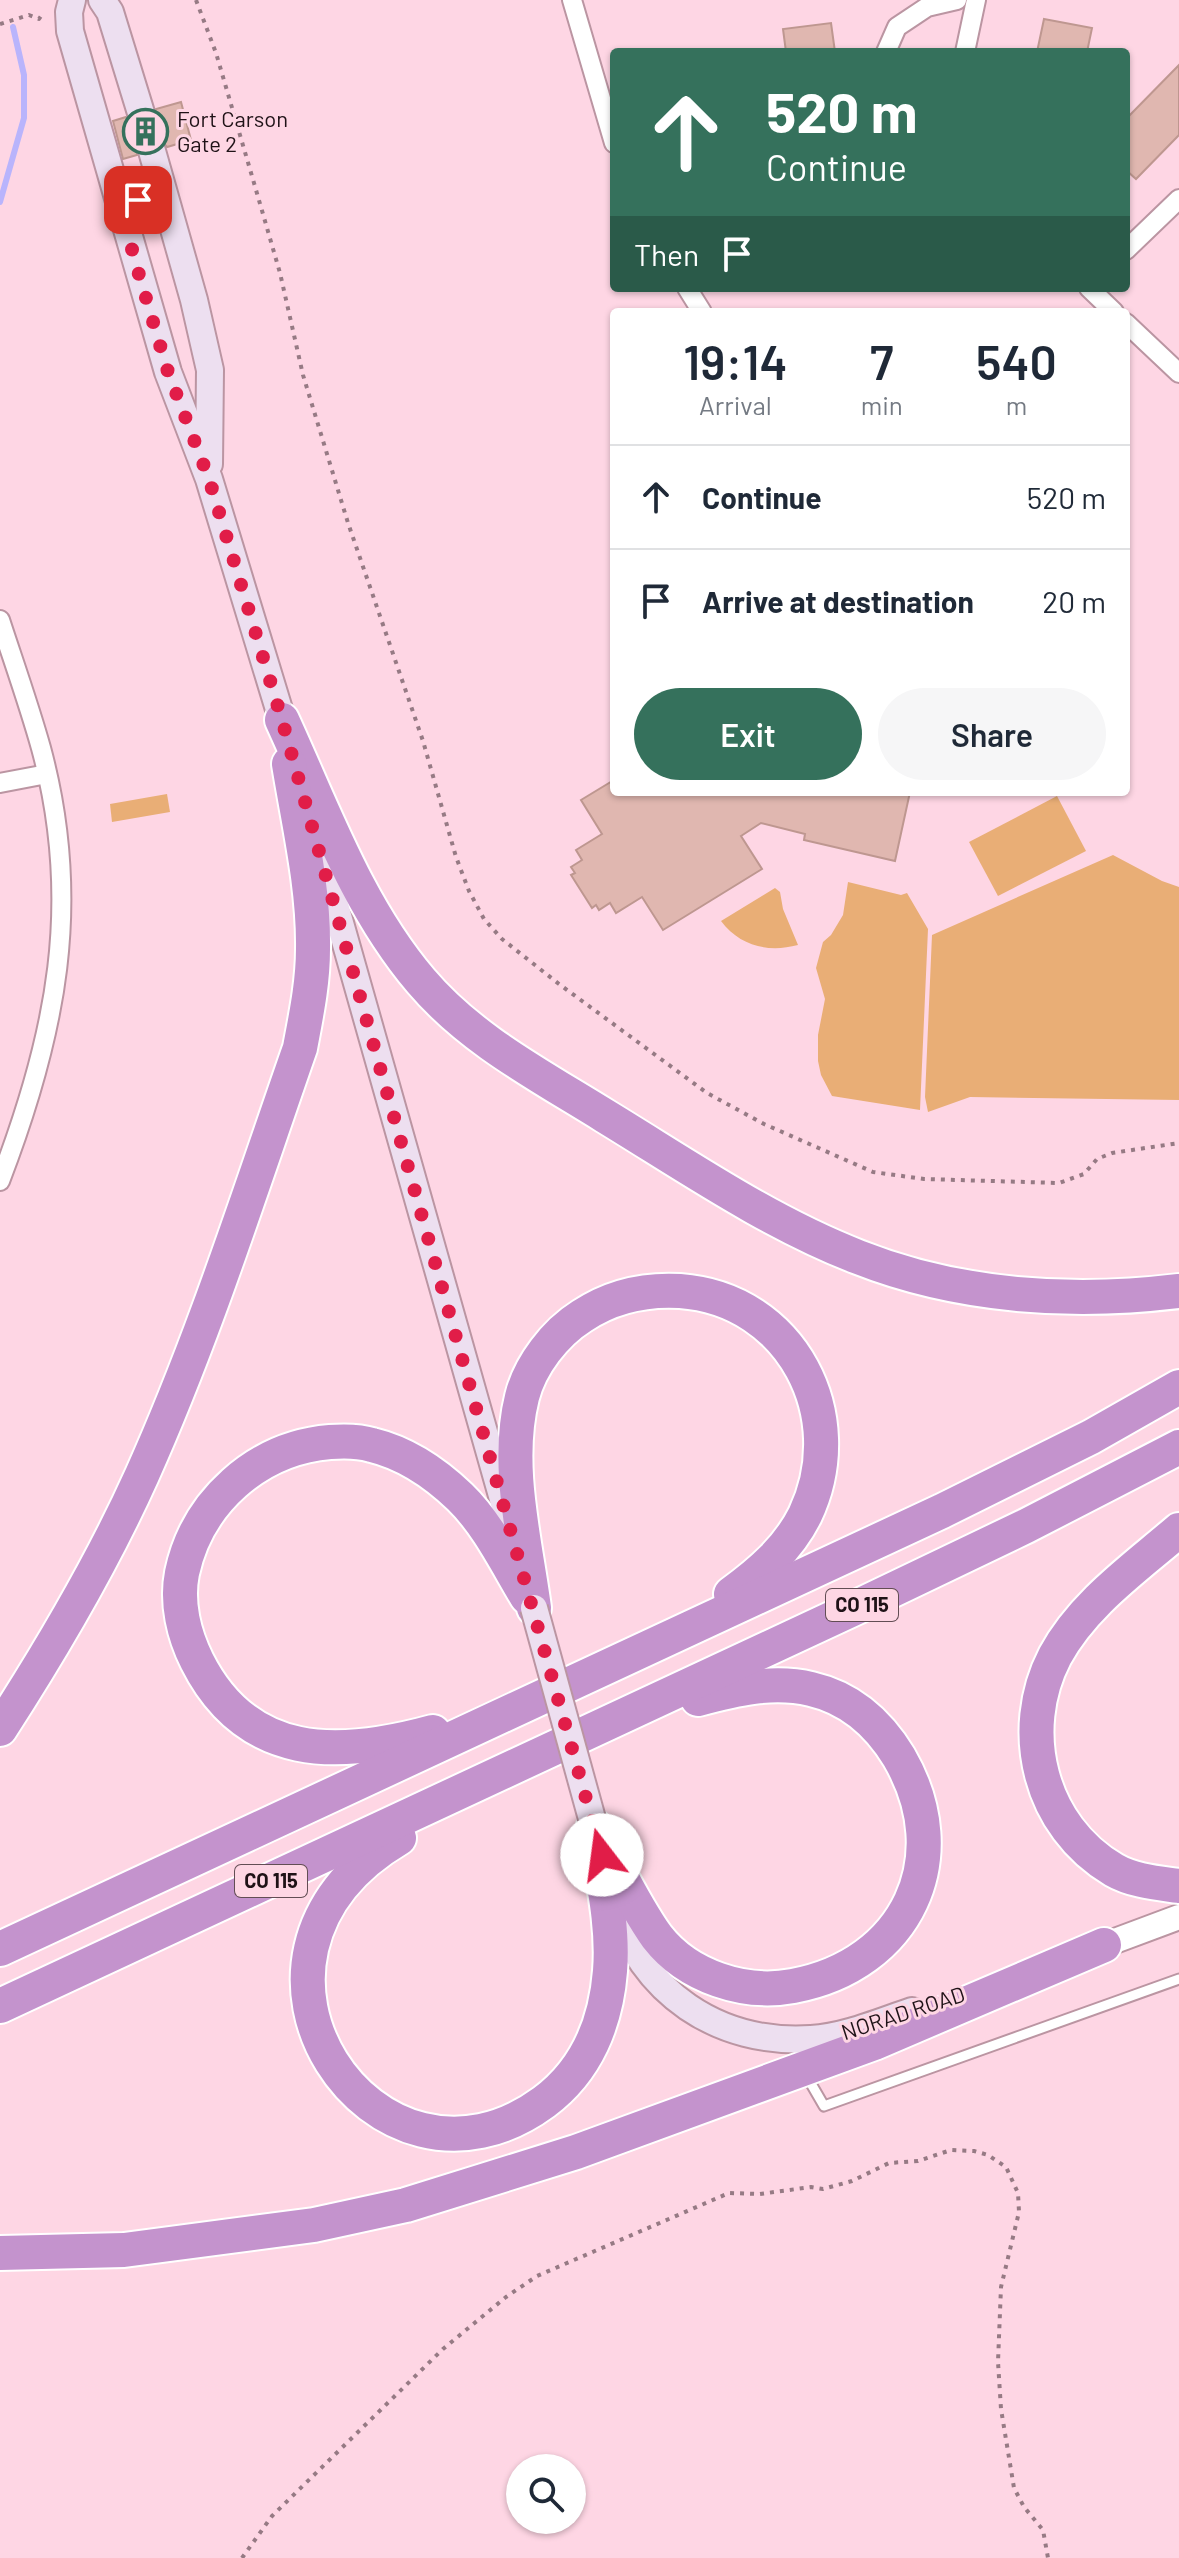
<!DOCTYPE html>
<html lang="en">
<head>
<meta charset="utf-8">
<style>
  :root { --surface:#fff; --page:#f6f6f7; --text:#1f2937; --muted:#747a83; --line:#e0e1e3; --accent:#35715c }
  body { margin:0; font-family:Barlow,sans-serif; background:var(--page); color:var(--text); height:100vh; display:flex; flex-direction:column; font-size:30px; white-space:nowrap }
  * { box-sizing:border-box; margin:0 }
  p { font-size:26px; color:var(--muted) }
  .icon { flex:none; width:44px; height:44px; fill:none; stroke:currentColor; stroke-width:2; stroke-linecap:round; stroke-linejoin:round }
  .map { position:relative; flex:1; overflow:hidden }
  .details { position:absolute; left:610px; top:308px; width:520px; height:488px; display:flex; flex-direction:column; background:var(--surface); border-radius:8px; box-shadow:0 2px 6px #0004 }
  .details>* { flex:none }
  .hud { position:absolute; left:610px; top:48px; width:520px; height:244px; border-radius:8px; box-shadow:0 2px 6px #0004; background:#35715c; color:#fff; overflow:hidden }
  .tools { position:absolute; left:506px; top:2454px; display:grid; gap:16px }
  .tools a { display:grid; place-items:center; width:80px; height:80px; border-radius:50%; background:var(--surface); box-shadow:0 2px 6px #0004; font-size:40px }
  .pin { position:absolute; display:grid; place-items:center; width:68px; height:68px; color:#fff; margin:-34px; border-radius:16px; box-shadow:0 4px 12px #0006 }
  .me { position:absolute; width:88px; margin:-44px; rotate:345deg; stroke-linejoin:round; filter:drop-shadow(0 0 6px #0008) }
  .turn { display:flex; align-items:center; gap:28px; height:168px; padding:0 24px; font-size:36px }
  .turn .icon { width:104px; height:104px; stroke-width:2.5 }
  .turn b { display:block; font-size:56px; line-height:68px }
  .then { display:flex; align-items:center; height:76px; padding:0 24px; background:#0003; gap:16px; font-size:30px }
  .eta { display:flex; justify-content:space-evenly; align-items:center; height:136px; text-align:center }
  .eta b { font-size:48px; font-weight:600; line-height:56px }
  .primary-button { display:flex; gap:16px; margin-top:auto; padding:16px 24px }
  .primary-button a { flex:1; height:92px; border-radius:48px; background:var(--accent); color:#fff; font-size:32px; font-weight:600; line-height:92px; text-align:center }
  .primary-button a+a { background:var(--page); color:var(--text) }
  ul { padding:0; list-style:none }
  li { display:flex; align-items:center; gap:24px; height:104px; padding:0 24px; border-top:2px solid var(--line) }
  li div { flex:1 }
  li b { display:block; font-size:30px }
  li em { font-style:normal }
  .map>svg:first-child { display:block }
  .green { fill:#e9ae76 }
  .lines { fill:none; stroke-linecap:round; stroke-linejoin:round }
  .stream { stroke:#b9b4fc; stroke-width:6 }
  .building { fill:#e0b7b0; stroke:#be9790; stroke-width:2 }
  .secondary-tunnel { stroke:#d1afbb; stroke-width:26; stroke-dasharray:26 13; stroke-linecap:butt }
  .service-casing { stroke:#bb95a2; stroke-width:13 }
  .minor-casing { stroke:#bb95a2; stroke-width:22 }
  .tertiary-casing { stroke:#bb95a2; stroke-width:28 }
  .secondary-casing { stroke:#bb95a2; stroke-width:30 }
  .motorway-casing { stroke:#fff; stroke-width:38 }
  .path { stroke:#967a84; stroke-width:4; stroke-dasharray:4 6; stroke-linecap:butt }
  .service { stroke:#fff; stroke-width:9 }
  .minor { stroke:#fff; stroke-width:18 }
  .tertiary { stroke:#fff; stroke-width:24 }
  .secondary { stroke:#eddff0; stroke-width:26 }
  .motorway { stroke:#c493cd; stroke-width:34 }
  .secondary-bridge-casing { stroke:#bb95a2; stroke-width:30; stroke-linecap:butt }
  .secondary-bridge { stroke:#eddff0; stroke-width:26 }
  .route { stroke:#e11d48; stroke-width:14; stroke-dasharray:0 25.2 }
  .labels { text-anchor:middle; stroke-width:6; stroke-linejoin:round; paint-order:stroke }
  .shield { fill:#fed6e4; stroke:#624d54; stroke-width:2 }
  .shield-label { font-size:20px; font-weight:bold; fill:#1f1217 }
  .poi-label { font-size:22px; fill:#1f1217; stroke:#fed6e4; text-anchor:start }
  .street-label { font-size:22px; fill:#1f1217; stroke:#fed6e4 }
</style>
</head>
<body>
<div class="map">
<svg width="1179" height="2558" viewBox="0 0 1179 2558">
  <rect width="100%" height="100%" fill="#fed6e4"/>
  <g class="green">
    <polygon points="167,794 170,812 112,822 110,804"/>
    <polygon points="1057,796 1086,851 998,896 969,842"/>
    <polygon points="1113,855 1162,881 1179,887 1179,1100 970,1097 928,1112 925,1097 932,935"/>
    <polygon points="848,882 901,895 907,893 928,929 920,1110 832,1096 821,1075 818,1061 818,1035 825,999 816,968 823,942 831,935 843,915"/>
    <path d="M775 888 780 892 783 909 798 945C768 953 740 946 721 921Z"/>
  </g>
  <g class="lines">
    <polyline class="stream" points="0,202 24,118 24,75 13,27"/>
  </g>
  <g class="building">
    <polygon points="1044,19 1092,28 1087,52 1037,52"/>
    <polygon points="831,23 835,52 786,52 783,29"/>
    <polygon points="1179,65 1179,135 1136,179 1126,170 1126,119"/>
    <polygon points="181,102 191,140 167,147 157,136 147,136 137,146 137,155 123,159 113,121 126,117 131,125 145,128 153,123 156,109"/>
    <polygon points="614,780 614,792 910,792 895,861 804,840 805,834 761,823 741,836 762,869 663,930 642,897 616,913 610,903 599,910 596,905 592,908 571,875 575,873 571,867 582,860 576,850 602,834 581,800"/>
  </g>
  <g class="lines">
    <polyline class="secondary-tunnel" points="141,113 152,151"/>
    <defs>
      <polyline id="service" points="806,2075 824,2106 1179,1979"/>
      <g id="minor">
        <polyline points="572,0 614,143"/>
        <polyline points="886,52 897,27 927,7 957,0"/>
        <polyline points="965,52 976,0"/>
        <polyline points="1126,250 1179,199"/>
        <polyline points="687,288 702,312"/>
        <polyline points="1089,288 1114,312"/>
        <polyline points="1126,323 1179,373"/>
        <path d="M0 620C14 663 29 705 41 748 83 903 56 1035 0 1181"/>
        <polyline points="0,783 47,774"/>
      </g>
      <polyline id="tertiary" points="1104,1945 1179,1917"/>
      <g id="secondary">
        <polyline points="72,0 69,12 70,31 168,372 209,479 288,739"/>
        <polyline points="102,0 110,12 141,113"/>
        <polyline points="152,151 194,300 210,370 209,464"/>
        <polyline points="314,831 510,1524"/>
        <path d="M615 1903C640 1993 719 2045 811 2039 845 2037 879 2022 912 2011"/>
      </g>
      <g id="motorway">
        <path d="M282 720C323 809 357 906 421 981 471 1040 541 1076 605 1116 687 1166 768 1222 858 1257 959 1297 1072 1304 1179 1291"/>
        <path d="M1179 1530C1135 1568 1083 1604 1055 1656 1016 1731 1040 1827 1114 1870 1133 1881 1158 1883 1179 1886"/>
        <path d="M534 1608C525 1540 505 1465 522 1397 530 1365 555 1333 582 1316 612 1296 645 1289 680 1291 792 1299 852 1416 805 1515 788 1549 761 1572 731 1594"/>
        <path d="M0 1729C53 1647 102 1564 142 1475 204 1337 250 1191 300 1048 306 1016 313 983 313 949 314 888 299 825 289 764"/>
        <path d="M433 1732C338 1758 247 1761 197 1661 184 1635 176 1603 182 1573 197 1502 257 1448 330 1442 343 1441 359 1441 372 1445 405 1453 436 1474 460 1497 488 1524 507 1564 527 1597"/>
        <path d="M399 1838C193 1960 377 2225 544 2102 587 2070 606 2022 610 1971 614 1923 601 1873 594 1826"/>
        <path d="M606 1848C622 1878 637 1909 657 1937 688 1977 745 1995 793 1986 907 1965 958 1858 899 1757 879 1724 850 1698 811 1689 773 1680 735 1689 698 1699"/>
        <polyline points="0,1949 942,1511 1091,1437 1179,1387"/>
        <polyline points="0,2006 859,1606 1026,1526 1179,1447"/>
        <polyline points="0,2253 124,2250 314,2225 406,2205 576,2152 874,2043 1104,1945"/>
      </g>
    </defs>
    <use href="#service" class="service-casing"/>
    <use href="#minor" class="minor-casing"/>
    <use href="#tertiary" class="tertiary-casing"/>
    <use href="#secondary" class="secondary-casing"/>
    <use href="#motorway" class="motorway-casing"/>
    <g class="path">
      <polyline points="196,0 216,53 254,183 280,273 303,375 348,523 423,741 456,857 469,891 484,919 502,939 559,984 707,1093 764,1124 873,1172 924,1179 1059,1183 1084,1174 1097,1159 1112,1153 1179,1143"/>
      <polyline points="0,24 29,15 39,19 43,13"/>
      <polyline points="242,2558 272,2516 443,2349 506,2297 537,2276 729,2193 760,2194 811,2187 823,2189 852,2181 889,2163 918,2161 951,2150 974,2151 988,2155 1006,2167 1018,2193 1019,2212 1001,2287 998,2362 1001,2409 1014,2488 1024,2507 1043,2530 1048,2558"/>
    </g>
    <use href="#service" class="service"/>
    <use href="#minor" class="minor"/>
    <use href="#tertiary" class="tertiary"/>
    <use href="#secondary" class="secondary"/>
    <use href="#motorway" class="motorway"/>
    <defs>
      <polyline id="secondary-bridge" points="534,1608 594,1826"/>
    </defs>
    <use href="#secondary-bridge" class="secondary-bridge-casing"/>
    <use href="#secondary-bridge" class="secondary-bridge"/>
  </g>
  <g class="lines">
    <polyline class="route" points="138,200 133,213 132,251 168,372 209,479 282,720 602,1855"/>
  </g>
  <defs>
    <symbol id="building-ring" viewBox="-11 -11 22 22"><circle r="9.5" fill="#fed6e4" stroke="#35715c" stroke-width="1.5"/><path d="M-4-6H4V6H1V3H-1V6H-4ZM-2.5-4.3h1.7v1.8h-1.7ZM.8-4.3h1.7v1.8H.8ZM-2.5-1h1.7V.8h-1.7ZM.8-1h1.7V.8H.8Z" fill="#35715c"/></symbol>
  </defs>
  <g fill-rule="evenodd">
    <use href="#building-ring" x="120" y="106" width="51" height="51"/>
  </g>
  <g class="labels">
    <g class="shield">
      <rect x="826" y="1589" width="72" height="32" rx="6"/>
      <rect x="235" y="1865" width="72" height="32" rx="6"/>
    </g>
    <g class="shield-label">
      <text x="862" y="1612">CO 115</text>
      <text x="271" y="1888">CO 115</text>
    </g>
    <g class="poi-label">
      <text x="177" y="127">Fort Carson<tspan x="177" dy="25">Gate 2</tspan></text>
    </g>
    <g class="street-label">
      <text transform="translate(903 2013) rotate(-18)" y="8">NORAD ROAD</text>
    </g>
  </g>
</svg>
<div class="tools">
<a><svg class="icon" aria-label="search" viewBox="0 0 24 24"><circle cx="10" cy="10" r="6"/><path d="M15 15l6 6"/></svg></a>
</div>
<div class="pin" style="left:138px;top:200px;background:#d93025"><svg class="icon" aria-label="arrive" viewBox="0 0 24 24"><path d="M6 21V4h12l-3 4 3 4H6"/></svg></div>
<svg class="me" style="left:602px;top:1855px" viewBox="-20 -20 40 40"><circle r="19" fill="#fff"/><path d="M0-13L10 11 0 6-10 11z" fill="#e11d48"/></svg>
<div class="hud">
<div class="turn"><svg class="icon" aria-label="ahead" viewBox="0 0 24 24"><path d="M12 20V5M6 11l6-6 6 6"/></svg><div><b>520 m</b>Continue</div></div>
<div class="then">Then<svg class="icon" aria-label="arrive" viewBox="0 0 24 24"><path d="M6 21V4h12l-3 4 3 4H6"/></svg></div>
</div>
<section class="details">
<div class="eta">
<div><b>19:14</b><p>Arrival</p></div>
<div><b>7</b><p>min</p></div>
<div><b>540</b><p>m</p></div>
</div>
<ul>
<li><svg class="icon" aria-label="ahead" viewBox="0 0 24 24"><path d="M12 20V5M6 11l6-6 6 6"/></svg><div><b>Continue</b></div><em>520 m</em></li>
<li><svg class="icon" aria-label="arrive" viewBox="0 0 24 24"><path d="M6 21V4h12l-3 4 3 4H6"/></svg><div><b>Arrive at destination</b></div><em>20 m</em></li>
</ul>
<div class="primary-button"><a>Exit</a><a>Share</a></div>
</section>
</div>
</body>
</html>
